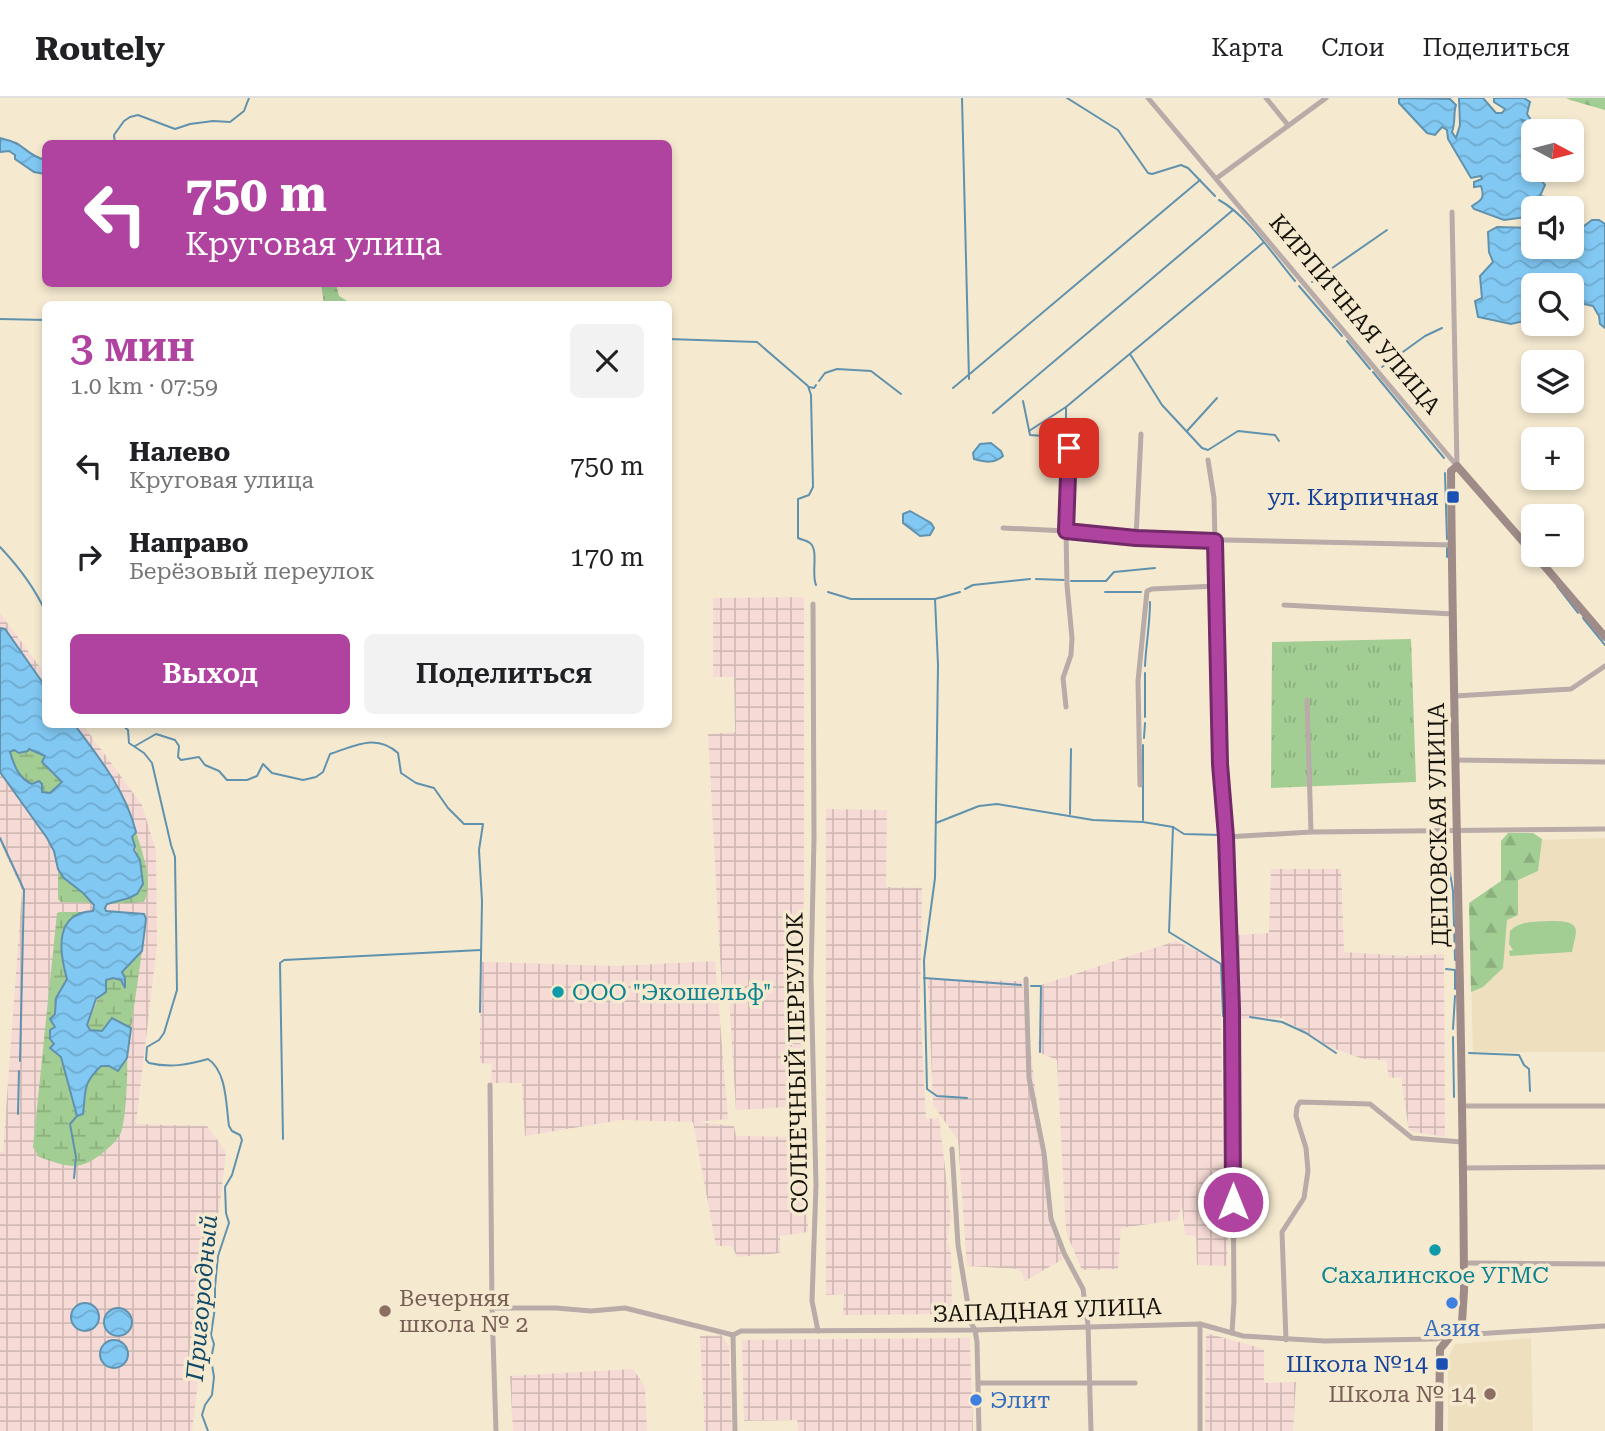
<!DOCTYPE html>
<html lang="ru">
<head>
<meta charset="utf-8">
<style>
  :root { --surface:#fff; --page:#f2f2f2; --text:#202124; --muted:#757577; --line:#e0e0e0; --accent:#b042a0 }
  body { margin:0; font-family:"Roboto Serif",serif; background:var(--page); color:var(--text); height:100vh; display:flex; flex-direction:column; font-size:26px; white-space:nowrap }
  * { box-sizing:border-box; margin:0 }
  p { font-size:23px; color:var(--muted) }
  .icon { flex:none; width:38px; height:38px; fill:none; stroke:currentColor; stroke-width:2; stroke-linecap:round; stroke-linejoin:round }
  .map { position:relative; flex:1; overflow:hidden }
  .side { position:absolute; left:42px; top:203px; width:630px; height:427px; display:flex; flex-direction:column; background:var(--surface); border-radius:10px; box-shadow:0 4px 10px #0003 }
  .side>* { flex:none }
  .banner { position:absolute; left:42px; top:42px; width:630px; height:147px; border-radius:10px; box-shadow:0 4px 10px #0003; background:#b042a0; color:#fff; overflow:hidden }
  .needle { width:46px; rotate:97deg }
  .buttons { position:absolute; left:1521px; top:21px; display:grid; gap:14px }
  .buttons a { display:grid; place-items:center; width:63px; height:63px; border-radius:10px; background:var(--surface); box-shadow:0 4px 10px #0003; font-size:35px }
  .pin { position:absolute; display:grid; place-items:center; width:60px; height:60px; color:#fff; margin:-30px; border-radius:14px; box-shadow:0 4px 10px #0006 }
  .me { position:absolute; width:77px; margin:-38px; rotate:0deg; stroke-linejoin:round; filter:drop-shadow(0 0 5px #0008) }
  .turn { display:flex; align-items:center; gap:24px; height:147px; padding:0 28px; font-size:32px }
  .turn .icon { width:91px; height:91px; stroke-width:2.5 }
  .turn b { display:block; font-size:49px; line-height:60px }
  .round { display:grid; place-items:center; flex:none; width:74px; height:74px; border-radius:10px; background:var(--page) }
  .summary { display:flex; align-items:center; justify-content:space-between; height:119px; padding:0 28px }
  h1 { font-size:42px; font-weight:600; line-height:52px; color:var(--accent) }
  .action { display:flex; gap:14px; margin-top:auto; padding:14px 28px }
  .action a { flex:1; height:80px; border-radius:10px; background:var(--accent); color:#fff; font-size:28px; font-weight:600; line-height:80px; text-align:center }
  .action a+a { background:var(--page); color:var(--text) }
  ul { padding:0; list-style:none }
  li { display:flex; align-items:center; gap:21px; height:91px; padding:0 28px }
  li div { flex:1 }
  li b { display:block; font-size:26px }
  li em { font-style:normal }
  header { display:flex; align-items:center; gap:42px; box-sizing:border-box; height:98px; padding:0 35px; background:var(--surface); border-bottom:2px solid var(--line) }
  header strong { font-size:33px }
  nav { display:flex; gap:38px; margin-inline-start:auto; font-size:24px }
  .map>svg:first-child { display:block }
  .built { fill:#eee0bf }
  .industrial { fill:url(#industrial-grid) }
  .grass { fill:url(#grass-tufts) }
  .forest { fill:url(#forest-firs) }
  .wetland { fill:url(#wetland-marsh) }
  .pitch { fill:#a2cd93 }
  .water { fill:url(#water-waves); stroke:#6192ad; stroke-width:2; fill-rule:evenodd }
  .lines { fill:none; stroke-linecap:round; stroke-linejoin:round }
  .stream { stroke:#6192ad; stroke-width:2 }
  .street { stroke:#b8aba8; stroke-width:5 }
  .secondary { stroke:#9f8b87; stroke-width:8 }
  .route-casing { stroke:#722b68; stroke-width:18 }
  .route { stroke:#b042a0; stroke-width:12 }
  .transit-dot { fill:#1a4fb4; stroke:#f5ead0; stroke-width:2.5 }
  .culture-dot { fill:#0f9aa8; stroke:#f5ead0; stroke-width:2.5 }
  .shop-dot { fill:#3f7fe0; stroke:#f5ead0; stroke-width:2.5 }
  .education-dot { fill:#8d6e63; stroke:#f5ead0; stroke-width:2.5 }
  .labels { text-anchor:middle; stroke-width:7; stroke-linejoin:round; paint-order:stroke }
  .street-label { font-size:23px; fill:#16130a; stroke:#f5ead0 }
  .transit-label { font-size:23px; fill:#164399; stroke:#f5ead0; text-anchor:end }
  .culture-label { font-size:23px; fill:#0d838f; stroke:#f5ead0; text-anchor:start }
  .education-label { font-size:23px; fill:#785e54; stroke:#f5ead0; text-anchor:start }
  .shop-label { font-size:23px; fill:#366cbe; stroke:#f5ead0 }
  .water-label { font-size:24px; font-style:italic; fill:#134a68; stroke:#f5ead0 }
</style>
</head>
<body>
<header>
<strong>Routely</strong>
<nav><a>Карта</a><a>Слои</a><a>Поделиться</a></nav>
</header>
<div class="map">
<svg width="1605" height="1333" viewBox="0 0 1605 1333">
  <defs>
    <pattern id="industrial-grid" width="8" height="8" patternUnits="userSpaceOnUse" patternTransform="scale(1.75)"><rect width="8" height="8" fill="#f5dad5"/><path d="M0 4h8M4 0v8" fill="none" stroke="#d1bab6"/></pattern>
    <pattern id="grass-tufts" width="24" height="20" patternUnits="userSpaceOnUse" patternTransform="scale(1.75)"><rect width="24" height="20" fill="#a2cd93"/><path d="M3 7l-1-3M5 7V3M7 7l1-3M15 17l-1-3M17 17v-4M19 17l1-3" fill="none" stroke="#8baf7d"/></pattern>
    <pattern id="forest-firs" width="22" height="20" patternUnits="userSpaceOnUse" patternTransform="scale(1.75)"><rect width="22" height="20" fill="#a2cd93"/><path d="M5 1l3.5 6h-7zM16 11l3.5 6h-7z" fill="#8baf7d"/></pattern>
    <pattern id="wetland-marsh" width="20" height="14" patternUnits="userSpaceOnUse" patternTransform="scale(1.75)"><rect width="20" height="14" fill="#a2cd93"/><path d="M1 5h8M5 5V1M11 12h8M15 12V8" fill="none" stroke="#8baf7d"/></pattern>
    <pattern id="water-waves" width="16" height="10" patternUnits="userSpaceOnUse" patternTransform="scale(1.75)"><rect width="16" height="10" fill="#81c8f3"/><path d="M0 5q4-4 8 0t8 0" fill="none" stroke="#6fabcf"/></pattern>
  </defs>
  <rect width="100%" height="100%" fill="#f5ead0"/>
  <g class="built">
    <polygon points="1605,740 1605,954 1473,954 1469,805 1502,803 1501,743"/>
    <polygon points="1531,1240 1533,1333 1448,1333 1448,1260 1455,1246"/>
  </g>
  <g class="industrial">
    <polygon points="804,499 804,786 802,879 806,1008 736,1012 729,898 771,898 722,895 708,636 735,634 734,579 713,579 713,500"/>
    <polygon points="0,515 45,576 46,626 83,627 142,707 156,753 157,846 136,1026 207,1028 226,1054 192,1333 0,1333 0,1054 3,1054 22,792 0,744"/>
    <polygon points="826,711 887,712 886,789 922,790 920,909 926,1021 939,1020 951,1119 947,1143 951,1156 952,1216 843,1217 844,1196 826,1197"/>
    <polygon points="1271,771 1341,771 1344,854 1405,858 1444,856 1445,1039 1409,1033 1401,979 1389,980 1386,962 1363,961 1327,948 1282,920 1239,921 1238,837 1269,835"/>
    <polygon points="1176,843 1220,864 1224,1105 1228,1106 1227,1168 1197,1167 1196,1138 1185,1137 1182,1108 1177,1122 1121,1130 1118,1171 1082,1172 1066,1134 1057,962 1038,954 1041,887"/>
    <polygon points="715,863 728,1021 698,1024 734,1028 736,1038 804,1039 808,1134 780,1138 780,1155 737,1159 732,1148 716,1148 693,1024 621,1022 525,1038 522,985 491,985 492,966 480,965 481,864 617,868"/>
    <polygon points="928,881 1022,883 1044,1060 1047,1117 1063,1161 1025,1183 1020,1171 967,1168 958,1042 933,1007"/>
    <polygon points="1206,1235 1264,1251 1264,1285 1296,1284 1293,1333 1205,1333"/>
    <polygon points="721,1237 729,1248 732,1333 705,1333 700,1238"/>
    <polygon points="970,1240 973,1333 798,1333 797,1322 744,1323 742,1242"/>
    <polygon points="633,1271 645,1289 647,1333 513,1333 510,1278"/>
  </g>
  <polygon class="grass" points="1411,541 1416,684 1271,690 1272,544"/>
  <g class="forest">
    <polygon points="1566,0 1605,0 1605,12 1570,2"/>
    <polygon points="1508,735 1533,735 1542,741 1538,773 1518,782 1518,817 1507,822 1503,870 1483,889 1471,894 1469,805 1501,783 1501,743"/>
  </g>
  <g class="wetland">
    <polygon points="321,186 336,186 339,198 352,206 324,206"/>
    <path d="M29 651 46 659 43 661 49 673 62 684 50 695C42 695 41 692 34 688 17 677 17 673 10 654L14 652 27 653Z"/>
    <path d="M136 734C142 753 154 785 144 804L107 806 119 803 142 773 132 738Z"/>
    <path d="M58 771C68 785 82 793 92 805L61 804 58 801Z"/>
    <path d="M60 814H82C54 827 59 855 67 881L55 909 54 946 50 950 61 959 77 1018C83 1009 82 1006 83 997 84 985 94 976 101 968H109L118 973 127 960C128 974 126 1026 120 1037 112 1049 91 1067 76 1068 63 1068 51 1063 39 1059L33 1049 57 815Z"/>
    <polygon points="142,853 131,930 112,920 102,933 90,932 87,927 106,882 113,880 121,882 123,887 125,880 122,875"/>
  </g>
  <path class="pitch" d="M1552 823C1584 823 1576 833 1572 854L1510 858 1509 853 1513 852 1509 846 1510 833C1521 822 1537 824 1552 823Z"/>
  <g class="water">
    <path d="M1399 0 1450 1 1456 7C1453 16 1456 23 1452 34L1456 40 1460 27 1459 0H1483L1496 15H1502L1505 11 1494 4V0H1524L1530 4 1527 16 1533 25 1522 22 1533 34V72L1545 87 1540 98 1545 99 1550 107 1565 110H1533V118L1504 122 1474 111 1472 108C1482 102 1485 100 1481 88L1474 89V84L1482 81 1481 78 1471 80 1448 41 1447 32 1442 29 1435 37 1427 35 1399 5Z"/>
    <path d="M0 40C6 42 12 43 18 46 28 53 33 59 45 62V76L34 74 15 61V57L9 53 0 54Z"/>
    <polygon points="1592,122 1599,122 1605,126 1605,230 1600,226 1599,218 1593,208 1584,206 1572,208 1572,187 1533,187 1533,221 1511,226 1478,219 1475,203 1482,200 1480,178 1493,164 1489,154 1488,134 1497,129 1533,130 1533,149 1572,149 1572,130 1584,128"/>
    <path d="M991 345 1001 353 1003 358C994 366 985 364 974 361L973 355 980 346Z"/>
    <polygon points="910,413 931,425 934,430 930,437 920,438 903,425 903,416"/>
    <path d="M0 530 5 531 45 588 46 626 75 627 77 630C101 662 126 694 136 734L132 739 135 748 134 752 140 762 143 786 137 796 129 800 107 806 105 810 106 813 144 816 146 821 142 853 122 874 125 880V890L121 882 113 880 106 882V894L96 901 87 927 90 932 102 933 112 920 131 930 127 960 118 973 109 968H101C82 986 86 993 83 1016L77 1018 61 959 50 950 54 946 50 941V932L55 929 50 921 55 916 56 900 67 881C59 853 54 815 93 813L94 807 83 795 64 780 58 771 54 753 47 740 0 674ZM29 651 45 658 42 664 62 684 50 695 42 694V686L39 683 32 686C18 680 14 667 10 654L14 652 19 655 28 653Z"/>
    <circle cx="85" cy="1219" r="14"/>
    <circle cx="118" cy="1224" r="14"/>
    <circle cx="114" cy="1256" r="14"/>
  </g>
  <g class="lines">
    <g class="stream">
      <polyline points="962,0 969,281"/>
      <polyline points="1067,0 1118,32 1148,75 1152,76 1181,67 1188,70 1215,98"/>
      <polyline points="115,46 114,37 124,23 130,19 138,17 175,31 190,26 213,23 230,24 244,13 249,0"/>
      <path d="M1219 102C1247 117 1274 158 1295 183"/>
      <polyline points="1312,184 1387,132"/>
      <polyline points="1299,188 1342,238"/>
      <polyline points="0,221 46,222"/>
      <path d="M668 241 757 244 808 288 811 297 813 389 809 397 798 401V440C802 442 806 442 810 445 819 452 811 476 816 487"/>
      <polyline points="1347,243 1370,271"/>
      <polyline points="1130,256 1162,307 1202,350 1208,352 1238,333 1275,337 1279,343"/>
      <polyline points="1382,269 1425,238 1442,230"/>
      <polyline points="1373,274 1444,360"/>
      <polyline points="819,283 825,275 837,271 871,273 901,296"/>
      <polyline points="809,289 814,290 816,287"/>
      <polyline points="953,290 1200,82"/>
      <polyline points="1023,303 1030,337 1044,338"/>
      <polyline points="993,315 1233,112"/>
      <polyline points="1029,333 1066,309 1263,145"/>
      <polyline points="1187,333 1217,300"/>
      <polyline points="1066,350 1066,309"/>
      <polyline points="1445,375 1447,441"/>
      <path d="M0 449C18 468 35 490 46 515"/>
      <polyline points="1447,459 1447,450"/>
      <polyline points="1036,481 1064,482"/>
      <polyline points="1071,483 1106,483 1114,474 1155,470"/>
      <polyline points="1557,488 1578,515"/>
      <polyline points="965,491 973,487 1030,481"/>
      <polyline points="828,494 851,501 935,501 938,567 935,780 924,862 927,991 937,998 967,1000"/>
      <polyline points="1105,494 1141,494"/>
      <polyline points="935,501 960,494"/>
      <polyline points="1583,520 1605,547"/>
      <path d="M1145 568C1146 546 1150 526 1150 504"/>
      <polyline points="1145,619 1145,575"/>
      <path d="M121 626 128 632 129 645 144 655 152 665 171 747 175 759 177 892 164 935 159 942 147 949 146 962 149 965C170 970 187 967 208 961 227 973 226 1008 229 1028L232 1033 240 1037 242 1042 232 1077 225 1089 226 1115 229 1125 218 1158 215 1189V1209L211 1237 214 1246 211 1261 214 1279 212 1297 205 1307 202 1317 208 1333"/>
      <polyline points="1144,640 1145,625"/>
      <polyline points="1143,647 1143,722"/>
      <path d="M135 648 156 636 175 642 179 648 178 659 181 662 199 659 205 667 219 673 227 682H247L257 678 263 666 272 675 303 682 316 679 323 674 330 656C355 648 376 635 398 655L401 675 416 685 434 690 448 710 464 726H483L479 752 482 803 480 914"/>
      <polyline points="1070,716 1071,651"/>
      <polyline points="936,725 979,708 997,706 1093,722 1143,724 1173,729 1169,834 1221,866 1223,918"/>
      <polyline points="1173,729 1184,736 1221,737"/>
      <polyline points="0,740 24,792 20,963"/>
      <polyline points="1450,775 1453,793 1455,862"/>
      <polyline points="1446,871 1455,872 1455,891"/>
      <polyline points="924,880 1021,887"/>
      <polyline points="1031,888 1041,888 1040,954"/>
      <polyline points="1250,919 1282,924 1306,935 1336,955"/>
      <polyline points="1453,931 1455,898"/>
      <polyline points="1453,939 1454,999"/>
      <polyline points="1469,955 1519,957 1524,967 1529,971 1530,993"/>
      <polyline points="18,1016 19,973"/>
      <polyline points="283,1041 280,865 284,862 481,852"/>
      <polyline points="74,1080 76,1059 70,1026 77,1018"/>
    </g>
    <g class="street">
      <polyline points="1148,0 1457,368"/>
      <polyline points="1266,0 1288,27"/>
      <polyline points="1217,80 1326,0"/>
      <polyline points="1452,114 1457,368"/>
      <polyline points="1208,362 1214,400 1220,666 1226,739 1232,911 1234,1203 1232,1235"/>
      <polyline points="1003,430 1066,433 1136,440 1452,447"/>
      <polyline points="1136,440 1141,336"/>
      <polyline points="813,506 814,740 811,879 816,1087 812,1203 818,1233"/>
      <polyline points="1284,507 1453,516"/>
      <polyline points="1455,598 1571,591 1605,568"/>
      <polyline points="1307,602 1311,734"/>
      <polyline points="1066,609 1063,580 1071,557 1072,540 1067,487 1066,433 1069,350"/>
      <polyline points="1456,662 1605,664"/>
      <polyline points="1140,687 1138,583 1147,493 1152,491 1217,488"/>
      <polyline points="1226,739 1311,734 1605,731"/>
      <polyline points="1026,881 1029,980 1044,1055 1051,1121 1064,1155 1083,1191 1088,1227 1091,1333"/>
      <polyline points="490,987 492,1210 496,1333"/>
      <polyline points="1461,1008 1605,1008"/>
      <polyline points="952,1051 958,1147 971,1225 975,1232 977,1244 979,1333"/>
      <polyline points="1463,1070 1605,1069"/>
      <polyline points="1464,1165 1605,1166"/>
      <polyline points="492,1210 556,1210 591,1213 625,1210 733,1237 741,1233 975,1232 1200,1226 1243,1238 1325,1243 1435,1241 1459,1237 1605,1228"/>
      <polyline points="1200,1226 1200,1333"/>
      <polyline points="733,1237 735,1333"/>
      <polyline points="1286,1242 1282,1134 1304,1100 1308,1073 1306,1050 1296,1018 1297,1009 1300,1004 1370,1006 1412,1040 1462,1044"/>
      <polyline points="979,1285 1135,1285"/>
    </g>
    <g class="secondary">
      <polyline points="1535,457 1605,539"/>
      <path d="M1439 1333 1440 1251 1462 1224 1464 1193C1463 920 1453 647 1451 373L1457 368 1533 455"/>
    </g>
  </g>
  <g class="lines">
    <defs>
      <polyline id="route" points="1069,350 1066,433 1136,440 1215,443 1220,666 1226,739 1232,911 1233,1104"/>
    </defs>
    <use href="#route" class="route-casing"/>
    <use href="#route" class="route"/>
  </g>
  <g class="transit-dot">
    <rect x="1446" y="392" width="14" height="14" rx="3.5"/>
    <rect x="1435" y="1259" width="14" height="14" rx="3.5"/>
  </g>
  <g class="culture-dot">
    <circle cx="558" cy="894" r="7"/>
    <circle cx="1435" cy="1152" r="7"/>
  </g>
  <g class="shop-dot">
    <circle cx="1452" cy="1205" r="7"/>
    <circle cx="976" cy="1302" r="7"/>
  </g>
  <g class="education-dot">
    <circle cx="385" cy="1213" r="7"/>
    <circle cx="1490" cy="1296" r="7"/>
  </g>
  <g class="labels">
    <g class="street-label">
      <text transform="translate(1355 216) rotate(50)" y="8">КИРПИЧНАЯ УЛИЦА</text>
      <text transform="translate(1438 727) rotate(-91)" y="8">ДЕПОВСКАЯ УЛИЦА</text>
      <text transform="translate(797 965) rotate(-91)" y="8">СОЛНЕЧНЫЙ ПЕРЕУЛОК</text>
      <text transform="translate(1047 1212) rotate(-2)" y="8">ЗАПАДНАЯ УЛИЦА</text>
    </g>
    <g class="transit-label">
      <text x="1439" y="407">ул. Кирпичная</text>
      <text x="1428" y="1274">Школа №14</text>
    </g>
    <g class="culture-label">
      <text x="572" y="902">ООО "Экошельф"</text>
      <text x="1435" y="1185" text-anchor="middle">Сахалинское УГМС</text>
    </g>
    <g class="education-label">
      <text x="399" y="1208">Вечерняя<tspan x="399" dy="26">школа № 2</tspan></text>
      <text x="1476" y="1304" text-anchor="end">Школа № 14</text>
    </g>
    <g class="shop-label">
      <text x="1452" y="1238">Азия</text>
      <text x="990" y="1310" text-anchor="start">Элит</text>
    </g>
    <g class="water-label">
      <text transform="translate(202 1200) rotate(-85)" y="8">Пригородный</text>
    </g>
  </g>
</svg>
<div class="buttons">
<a><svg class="needle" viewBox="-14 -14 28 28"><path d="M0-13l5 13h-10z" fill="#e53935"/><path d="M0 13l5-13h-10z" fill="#757577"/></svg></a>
<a><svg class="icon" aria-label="sound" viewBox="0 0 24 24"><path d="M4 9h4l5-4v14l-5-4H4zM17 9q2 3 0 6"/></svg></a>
<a><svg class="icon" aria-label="search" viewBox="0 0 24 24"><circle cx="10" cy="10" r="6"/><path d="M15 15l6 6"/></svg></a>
<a><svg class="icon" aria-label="layers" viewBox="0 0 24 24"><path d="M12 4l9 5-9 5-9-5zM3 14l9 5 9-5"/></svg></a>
<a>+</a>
<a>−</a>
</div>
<div class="pin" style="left:1069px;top:350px;background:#d93025"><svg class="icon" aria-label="arrive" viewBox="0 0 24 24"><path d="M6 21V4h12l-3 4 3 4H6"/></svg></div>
<svg class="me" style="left:1233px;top:1104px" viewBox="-20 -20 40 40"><circle r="17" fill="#b042a0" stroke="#fff" stroke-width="3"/><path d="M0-11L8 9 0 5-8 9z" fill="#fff"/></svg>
<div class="banner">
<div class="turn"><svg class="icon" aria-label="left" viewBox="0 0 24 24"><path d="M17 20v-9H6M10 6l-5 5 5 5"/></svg><div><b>750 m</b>Круговая улица</div></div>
</div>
<section class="side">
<div class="summary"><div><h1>3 мин</h1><p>1.0 km · 07:59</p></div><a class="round"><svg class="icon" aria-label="close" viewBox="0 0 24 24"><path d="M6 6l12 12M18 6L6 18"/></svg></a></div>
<ul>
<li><svg class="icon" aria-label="left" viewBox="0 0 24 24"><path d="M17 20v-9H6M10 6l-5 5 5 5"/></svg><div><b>Налево</b><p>Круговая улица</p></div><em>750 m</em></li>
<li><svg class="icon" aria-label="right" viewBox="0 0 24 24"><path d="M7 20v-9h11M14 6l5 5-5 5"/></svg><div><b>Направо</b><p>Берёзовый переулок</p></div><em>170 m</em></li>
</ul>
<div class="action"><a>Выход</a><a>Поделиться</a></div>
</section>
</div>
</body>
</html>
